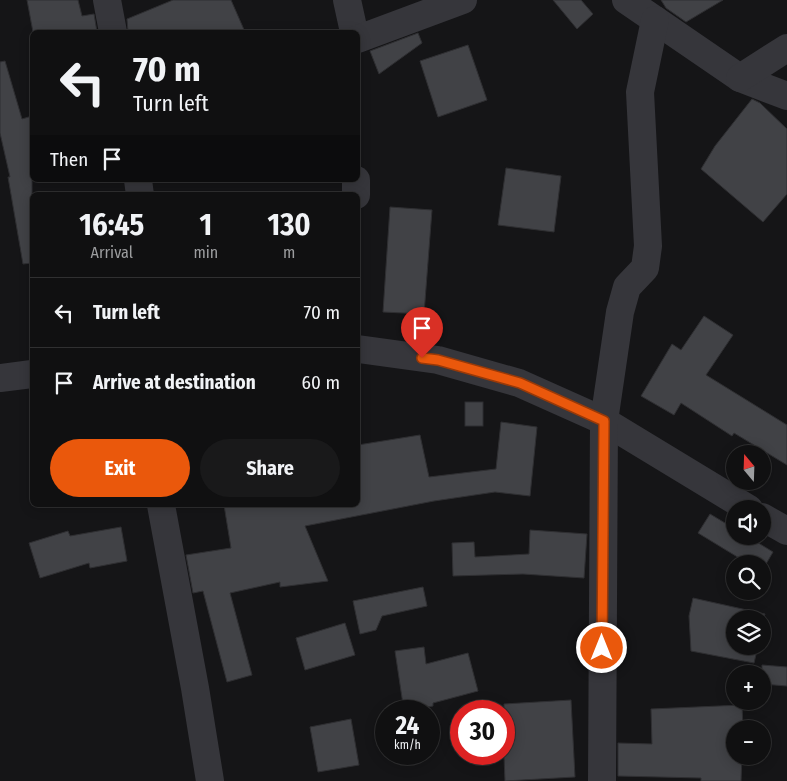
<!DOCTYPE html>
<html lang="en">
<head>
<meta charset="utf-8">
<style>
  :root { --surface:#101011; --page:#19191a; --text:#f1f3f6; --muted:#9c9d9f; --line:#303031; --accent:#ea580c }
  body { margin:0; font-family:"Fira Sans Condensed",sans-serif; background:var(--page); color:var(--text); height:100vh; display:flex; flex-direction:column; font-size:19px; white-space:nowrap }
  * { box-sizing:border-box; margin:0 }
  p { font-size:16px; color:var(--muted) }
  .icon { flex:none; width:28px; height:28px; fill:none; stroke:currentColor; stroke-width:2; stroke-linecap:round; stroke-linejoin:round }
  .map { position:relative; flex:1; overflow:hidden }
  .details { position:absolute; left:30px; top:192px; width:330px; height:315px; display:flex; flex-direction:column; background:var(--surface); border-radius:8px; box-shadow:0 2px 12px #0003,0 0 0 1px var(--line) }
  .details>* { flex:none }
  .guide { position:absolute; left:30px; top:30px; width:330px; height:152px; border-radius:8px; box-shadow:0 2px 12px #0003,0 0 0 1px var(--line); background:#101011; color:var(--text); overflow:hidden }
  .needle { width:32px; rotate:341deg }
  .controls { position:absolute; left:726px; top:445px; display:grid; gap:10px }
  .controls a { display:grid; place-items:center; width:45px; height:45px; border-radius:50%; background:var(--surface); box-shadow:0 2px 12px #0003,0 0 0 1px var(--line); font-size:25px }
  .speed { position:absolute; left:375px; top:700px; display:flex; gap:10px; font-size:25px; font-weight:700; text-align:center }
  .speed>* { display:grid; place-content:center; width:65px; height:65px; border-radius:50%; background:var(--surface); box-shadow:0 2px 12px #0003,0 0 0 1px var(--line); line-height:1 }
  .speed small { font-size:12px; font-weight:400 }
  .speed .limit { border:8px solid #d22; background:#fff; color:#111 }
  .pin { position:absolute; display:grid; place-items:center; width:42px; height:42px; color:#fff; margin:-51px -21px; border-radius:50% 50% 50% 0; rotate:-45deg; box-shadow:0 0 5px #0007 }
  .pin .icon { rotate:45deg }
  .me { position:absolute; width:55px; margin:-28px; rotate:0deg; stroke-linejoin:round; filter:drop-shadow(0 0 4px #0008) }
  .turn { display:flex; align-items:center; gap:18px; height:105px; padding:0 20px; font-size:22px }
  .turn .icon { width:65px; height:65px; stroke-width:2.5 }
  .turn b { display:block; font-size:35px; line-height:42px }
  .then { display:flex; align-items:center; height:48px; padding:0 20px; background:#0003; gap:10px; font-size:19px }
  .eta { display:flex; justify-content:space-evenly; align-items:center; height:85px; text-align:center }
  .eta b { font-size:30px; font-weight:700; line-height:35px }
  .button { display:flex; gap:10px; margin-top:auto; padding:10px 20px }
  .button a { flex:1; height:58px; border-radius:30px; background:var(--accent); color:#fff; font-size:20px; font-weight:700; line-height:58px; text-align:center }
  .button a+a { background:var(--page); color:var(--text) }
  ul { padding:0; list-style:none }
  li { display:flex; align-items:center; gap:15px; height:70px; padding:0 20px; border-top:1px solid var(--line) }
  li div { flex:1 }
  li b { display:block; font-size:19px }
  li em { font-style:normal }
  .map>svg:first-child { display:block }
  .building { fill:#414246; stroke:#2f2f32 }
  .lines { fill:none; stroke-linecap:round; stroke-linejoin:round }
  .minor { stroke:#36363b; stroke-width:28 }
  .route-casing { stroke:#983908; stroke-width:12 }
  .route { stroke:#ea580c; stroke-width:9 }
</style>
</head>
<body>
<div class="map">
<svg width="787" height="781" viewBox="0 0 787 781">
  <rect width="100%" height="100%" fill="#151517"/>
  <g class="building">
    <polygon points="27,0 78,0 82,16 94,14 97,32 33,32"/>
    <polygon points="173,0 231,0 245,32 128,32 127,19"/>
    <polygon points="553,0 581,0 593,14 577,29"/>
    <polygon points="661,0 723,0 686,22 666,8"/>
    <polygon points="418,33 422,43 379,74 370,51"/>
    <polygon points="468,45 487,100 438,117 420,61"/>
    <polygon points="5,61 22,119 32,116 32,263 23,264 8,177 10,177 0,133 0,62"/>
    <polygon points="752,99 760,103 787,129 787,194 763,222 701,169 715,146"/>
    <polygon points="506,168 561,176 554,232 498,225"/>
    <polygon points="390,207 432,210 424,314 383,312"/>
    <polygon points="704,316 733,335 706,375 787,425 787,465 734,433 732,436 681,403 674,415 641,396 672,344 681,350"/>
    <rect x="465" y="402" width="18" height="24"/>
    <polygon points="501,422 537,427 530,496 495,492 434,501 305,526 328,581 280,587 280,582 230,593 252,675 227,682 203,591 193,593 186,555 231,548 224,505 358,505 358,445 420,435 429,477 496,469"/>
    <polygon points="710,514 735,529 735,536 747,536 773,552 766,564 749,564 698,533"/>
    <polygon points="121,527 127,561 90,568 89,563 40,578 29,543 68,531 70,536"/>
    <polygon points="530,530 587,534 584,578 523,574 453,576 452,543 474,542 475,557 529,554"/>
    <polygon points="423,587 427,606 382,616 376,630 360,634 353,601"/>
    <polygon points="693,598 765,614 762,624 762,619 735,619 735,646 758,646 754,663 691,651 689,616"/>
    <polygon points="345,623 355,655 305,670 296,638"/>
    <polygon points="424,647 426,664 468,653 478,691 433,703 433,706 404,711 395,651"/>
    <polygon points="762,665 787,667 787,686 762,684"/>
    <polygon points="571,700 575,777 505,781 504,756 504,704"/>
    <polygon points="742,705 743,729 735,729 735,756 742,756 741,781 701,781 701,778 618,776 618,743 652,744 651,709"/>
    <polygon points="351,719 359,765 318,772 310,727"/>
  </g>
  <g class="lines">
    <g class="minor">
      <polyline points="107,0 113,32"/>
      <polyline points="347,0 354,32"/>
      <polyline points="626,0 740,78 787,96"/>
      <polyline points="358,39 463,0"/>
      <polyline points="740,78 787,48"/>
      <polyline points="138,180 140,195"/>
      <polyline points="356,180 356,195"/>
      <polyline points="358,349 438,360 519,383 604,421 749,509"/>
      <polyline points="0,378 32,374"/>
      <polyline points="161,505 195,688 210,781"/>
      <polyline points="762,517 787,531"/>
      <polyline points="602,781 604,421 620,312 627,287 645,268 648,246 640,92 655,20"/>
    </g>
  </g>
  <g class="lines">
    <defs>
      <polyline id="route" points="422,358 438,360 520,383 604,421 602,648"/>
    </defs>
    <use href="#route" class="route-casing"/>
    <use href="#route" class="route"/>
  </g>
</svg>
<div class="controls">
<a><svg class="needle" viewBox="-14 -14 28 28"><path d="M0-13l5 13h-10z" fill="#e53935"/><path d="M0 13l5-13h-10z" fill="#9c9d9f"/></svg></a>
<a><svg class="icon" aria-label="sound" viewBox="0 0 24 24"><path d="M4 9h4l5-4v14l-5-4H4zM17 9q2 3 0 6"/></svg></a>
<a><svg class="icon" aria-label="search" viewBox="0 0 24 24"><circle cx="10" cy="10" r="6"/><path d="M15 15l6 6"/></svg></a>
<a><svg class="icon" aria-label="layers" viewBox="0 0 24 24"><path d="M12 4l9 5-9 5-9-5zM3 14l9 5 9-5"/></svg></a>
<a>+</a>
<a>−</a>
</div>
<div class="speed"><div>24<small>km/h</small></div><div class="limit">30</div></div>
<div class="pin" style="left:422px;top:358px;background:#d93025"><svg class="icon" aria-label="arrive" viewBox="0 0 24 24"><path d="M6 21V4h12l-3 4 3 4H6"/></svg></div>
<svg class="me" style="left:602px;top:648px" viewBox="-20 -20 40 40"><circle r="17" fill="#ea580c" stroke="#fff" stroke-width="3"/><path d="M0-11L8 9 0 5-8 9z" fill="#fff"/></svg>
<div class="guide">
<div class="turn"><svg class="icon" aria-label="left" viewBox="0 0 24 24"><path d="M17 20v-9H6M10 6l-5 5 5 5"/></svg><div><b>70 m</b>Turn left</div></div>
<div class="then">Then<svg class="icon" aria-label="arrive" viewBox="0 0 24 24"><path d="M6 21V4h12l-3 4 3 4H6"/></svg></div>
</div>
<section class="details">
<div class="eta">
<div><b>16:45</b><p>Arrival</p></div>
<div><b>1</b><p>min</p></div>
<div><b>130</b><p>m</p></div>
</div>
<ul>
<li><svg class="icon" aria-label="left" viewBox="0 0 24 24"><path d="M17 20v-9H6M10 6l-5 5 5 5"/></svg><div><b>Turn left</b></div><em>70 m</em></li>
<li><svg class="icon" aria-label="arrive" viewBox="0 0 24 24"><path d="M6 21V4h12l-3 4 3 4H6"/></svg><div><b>Arrive at destination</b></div><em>60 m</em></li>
</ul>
<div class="button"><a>Exit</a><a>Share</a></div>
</section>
</div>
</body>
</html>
